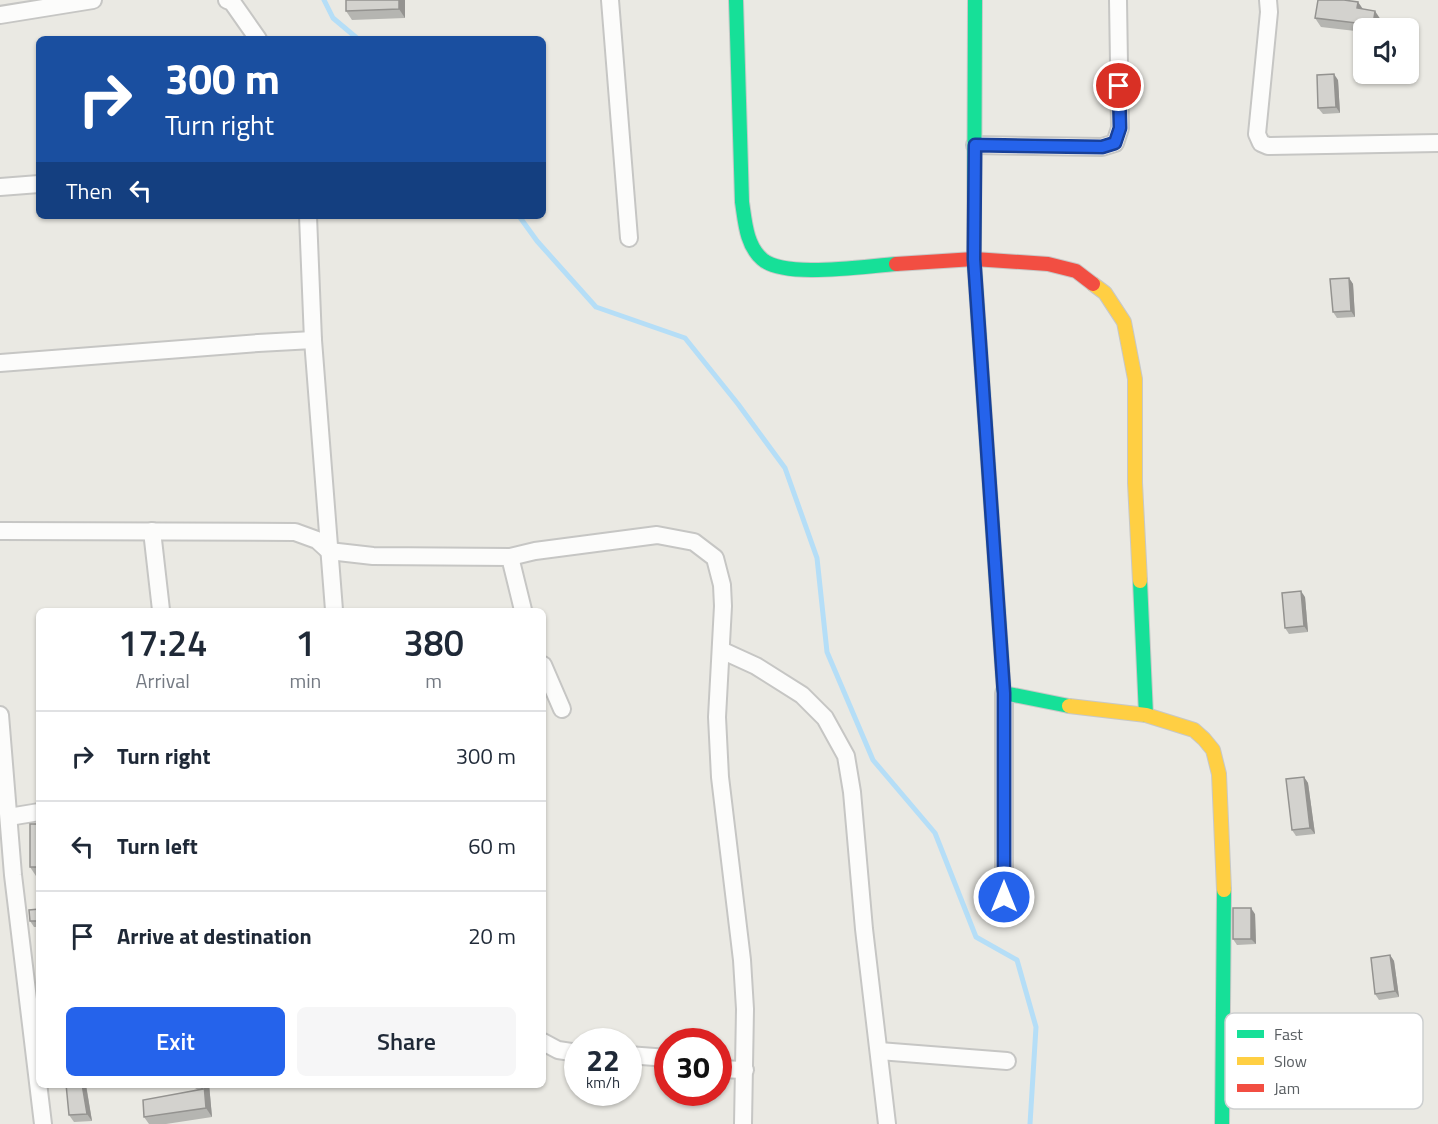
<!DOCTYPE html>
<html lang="en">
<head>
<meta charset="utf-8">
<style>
  :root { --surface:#fff; --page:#f6f6f7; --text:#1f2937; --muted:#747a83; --line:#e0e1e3; --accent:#2563eb }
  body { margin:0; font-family:"Titillium Web",sans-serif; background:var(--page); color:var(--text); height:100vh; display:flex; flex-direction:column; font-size:22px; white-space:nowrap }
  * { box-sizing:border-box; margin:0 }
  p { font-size:20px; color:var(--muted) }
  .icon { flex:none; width:33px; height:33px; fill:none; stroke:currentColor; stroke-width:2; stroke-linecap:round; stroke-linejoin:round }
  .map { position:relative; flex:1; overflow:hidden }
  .side { position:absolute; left:36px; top:608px; width:510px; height:480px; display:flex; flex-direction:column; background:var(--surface); border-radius:9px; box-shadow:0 2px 4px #0004 }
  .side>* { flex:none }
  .top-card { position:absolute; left:36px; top:36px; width:510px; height:183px; border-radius:9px; box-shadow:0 2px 4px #0004; background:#1a4fa0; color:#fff; overflow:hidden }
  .controls { position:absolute; left:1353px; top:18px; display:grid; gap:12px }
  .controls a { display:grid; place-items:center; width:66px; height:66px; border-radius:9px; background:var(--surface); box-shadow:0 2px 4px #0004; font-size:30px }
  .speed { position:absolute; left:564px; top:1028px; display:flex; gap:12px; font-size:30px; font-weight:700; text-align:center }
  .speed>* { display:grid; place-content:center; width:78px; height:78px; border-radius:50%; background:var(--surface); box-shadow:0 2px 4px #0004; line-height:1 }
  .speed small { font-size:15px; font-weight:400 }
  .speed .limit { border:9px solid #d22; background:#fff; color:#111 }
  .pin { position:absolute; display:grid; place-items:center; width:51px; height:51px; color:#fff; margin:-26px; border:3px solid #fff; border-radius:50%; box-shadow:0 2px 6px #0007 }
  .me { position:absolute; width:66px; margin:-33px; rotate:0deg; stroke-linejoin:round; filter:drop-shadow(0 0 4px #0008) }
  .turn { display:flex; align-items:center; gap:21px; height:126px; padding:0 30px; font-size:27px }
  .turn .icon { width:78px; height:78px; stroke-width:2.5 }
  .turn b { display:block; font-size:42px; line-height:51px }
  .then { display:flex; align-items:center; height:57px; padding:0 30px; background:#0003; gap:12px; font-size:22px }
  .eta { display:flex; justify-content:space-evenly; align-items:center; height:102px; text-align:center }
  .eta b { font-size:36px; font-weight:600; line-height:42px }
  .button { display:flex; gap:12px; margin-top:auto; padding:12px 30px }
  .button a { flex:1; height:69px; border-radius:9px; background:var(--accent); color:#fff; font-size:24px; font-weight:600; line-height:69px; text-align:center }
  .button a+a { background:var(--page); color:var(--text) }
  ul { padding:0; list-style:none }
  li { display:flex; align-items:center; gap:18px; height:90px; padding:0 30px; border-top:2px solid var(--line) }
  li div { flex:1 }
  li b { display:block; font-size:22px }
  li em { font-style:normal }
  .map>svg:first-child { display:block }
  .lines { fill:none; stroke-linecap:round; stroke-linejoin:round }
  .stream { stroke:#b5def7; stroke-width:5 }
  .street-casing { stroke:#c6c6c4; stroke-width:20 }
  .fast-casing { stroke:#c7c8c7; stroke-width:16 }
  .slow-casing { stroke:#c7c8c7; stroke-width:16 }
  .jam-casing { stroke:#c7c8c7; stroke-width:16 }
  .street { stroke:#fcfcfb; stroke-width:16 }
  .fast { stroke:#16e098; stroke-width:14 }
  .slow { stroke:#ffcf43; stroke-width:14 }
  .jam { stroke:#f24e42; stroke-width:14 }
  .wall { fill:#b5b5b1 }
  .shaded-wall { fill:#949390 }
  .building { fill:#d3d2ce; stroke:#949390; stroke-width:1.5 }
  .route-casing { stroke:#184099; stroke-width:15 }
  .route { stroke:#2563eb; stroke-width:10 }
  .key { fill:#fff; stroke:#cdcfd0; stroke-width:1.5 }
  .key-label { font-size:16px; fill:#595e62 }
</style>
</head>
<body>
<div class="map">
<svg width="1438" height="1124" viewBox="0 0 1438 1124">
  <rect width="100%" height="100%" fill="#eae9e3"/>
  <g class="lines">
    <g class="stream">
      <polyline points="324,0 333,18 358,39"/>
      <polyline points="519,216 537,241 596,307 685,338 738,404 785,468 817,558 827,652 873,760 935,833 976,937 1017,960 1036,1027 1030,1124"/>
    </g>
    <defs>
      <g id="street">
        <polyline points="227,0 232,2 258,39"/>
        <polyline points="610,0 629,238"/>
        <polyline points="1268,0 1269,12 1257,134 1261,143 1268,146 1438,143"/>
        <polyline points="0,15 93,0"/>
        <polyline points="975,145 1102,147 1115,143 1120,128 1118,0"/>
        <polyline points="0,187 39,184"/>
        <polyline points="308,216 313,340 334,610"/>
        <polyline points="0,363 258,343 313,340"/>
        <polyline points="0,531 295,532 317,540 329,551 373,556 510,557 523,610"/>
        <polyline points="152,531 161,610"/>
        <polyline points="510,557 535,551 657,535 694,542 715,558 722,585 723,606 717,717 720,777 742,960 745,1009 743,1124"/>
        <polyline points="721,650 756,666 802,695 825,718 846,756 852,792 864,929 887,1124"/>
        <polyline points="543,665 562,709"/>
        <polyline points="1004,693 1004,897"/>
        <polyline points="0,715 13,875 43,1124"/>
        <polyline points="9,817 39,812"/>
        <polyline points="543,1042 558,1050 578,1053"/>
        <polyline points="879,1051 1007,1061"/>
        <polyline points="628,1055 668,1058"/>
        <polyline points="718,1069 745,1070"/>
      </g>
      <g id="fast">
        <path d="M736 0 742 202C745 221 746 245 762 259 784 279 865 266 896 264"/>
        <polyline points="975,0 974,259 1004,693 1069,706"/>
        <polyline points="1140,581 1146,715"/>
        <polyline points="1222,1124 1224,890"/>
      </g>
      <g id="slow">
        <polyline points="1093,284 1105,293 1124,322 1135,379 1135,483 1140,581"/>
        <polyline points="1069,706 1146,715 1194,730 1204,739 1213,750 1219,774 1224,890"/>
      </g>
      <polyline id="jam" points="896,264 974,259 1048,264 1076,271 1093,284"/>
    </defs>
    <use href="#street" class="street-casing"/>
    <use href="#fast" class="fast-casing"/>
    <use href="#slow" class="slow-casing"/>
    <use href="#jam" class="jam-casing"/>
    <use href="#street" class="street"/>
    <use href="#fast" class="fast"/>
    <use href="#slow" class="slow"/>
    <use href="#jam" class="jam"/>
  </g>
  <g class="wall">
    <polygon points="405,0 405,18 352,20 346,11"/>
    <polygon points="1358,2 1363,9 1381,20 1380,28 1364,28 1364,32 1321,27 1315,18"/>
    <polygon points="1338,80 1340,113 1323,114 1318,108"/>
    <polygon points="1349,278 1353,284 1355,317 1337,318 1333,312"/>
    <polygon points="1305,597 1308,632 1289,634 1285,628"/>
    <polygon points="1304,777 1308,783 1315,834 1296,836 1292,830"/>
    <polygon points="39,824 39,876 36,876 30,867"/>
    <polygon points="39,909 39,927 34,927 30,921"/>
    <polygon points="1255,914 1256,944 1237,945 1233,939"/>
    <polygon points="1390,955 1394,961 1399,997 1379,1000 1375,994"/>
    <polygon points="66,1084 86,1084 92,1121 74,1122 69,1115"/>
    <polygon points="189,1084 209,1084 212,1117 166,1124 149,1124 144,1117 198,1090"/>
  </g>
  <g class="shaded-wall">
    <polygon points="399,0 405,0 405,18 399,9"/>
    <polygon points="1358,2 1364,11 1357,8"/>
    <polygon points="1375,11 1381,20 1380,28 1375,28 1373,25"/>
    <polygon points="1334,74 1338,80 1340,113 1336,107"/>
    <polygon points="1349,278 1353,284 1355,317 1351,311"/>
    <polygon points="1301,591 1305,597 1308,632 1304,626"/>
    <polygon points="1304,777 1308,783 1315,834 1310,828"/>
    <polygon points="1251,908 1255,914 1256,944 1251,939"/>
    <polygon points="1390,955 1394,961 1399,997 1395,991"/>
    <polygon points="82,1084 86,1084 86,1086 92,1121 87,1114"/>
    <polygon points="204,1084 209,1084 212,1117 206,1108"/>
  </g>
  <g class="building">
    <polygon points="346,0 399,0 399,9 346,11"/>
    <polygon points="1318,0 1344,0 1358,2 1357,8 1375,11 1373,25 1315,18"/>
    <polygon points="1334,74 1336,107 1318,108 1317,75"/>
    <polygon points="1349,278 1351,311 1333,312 1330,279"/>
    <polygon points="1301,591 1304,626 1285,628 1282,593"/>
    <polygon points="1304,777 1310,828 1292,830 1286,779"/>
    <rect x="30" y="824" width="9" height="43"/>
    <rect x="1233" y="908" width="18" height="31"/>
    <polygon points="39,909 39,921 30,921 29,910"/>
    <polygon points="1390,955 1395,991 1375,994 1371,958"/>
    <polygon points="66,1084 82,1084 87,1114 69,1115"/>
    <polygon points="196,1084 204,1084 206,1108 144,1117 143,1100 203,1089"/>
  </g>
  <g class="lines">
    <defs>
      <polyline id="route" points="1004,897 1004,693 974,259 975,145 1102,147 1115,143 1120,128 1119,86"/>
    </defs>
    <use href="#route" class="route-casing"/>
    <use href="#route" class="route"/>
  </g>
  <rect x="1225" y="1013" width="198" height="96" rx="9" class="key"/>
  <rect x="1237" y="1030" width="27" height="8" fill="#16e098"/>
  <rect x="1237" y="1057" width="27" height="8" fill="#ffcf43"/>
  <rect x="1237" y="1084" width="27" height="8" fill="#f24e42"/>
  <g class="key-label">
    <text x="1274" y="1040">Fast</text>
    <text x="1274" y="1067">Slow</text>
    <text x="1274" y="1094">Jam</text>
  </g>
</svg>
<div class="controls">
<a><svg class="icon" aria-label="sound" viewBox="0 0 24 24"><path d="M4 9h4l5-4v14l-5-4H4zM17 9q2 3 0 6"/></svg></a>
</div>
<div class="speed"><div>22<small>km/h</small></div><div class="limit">30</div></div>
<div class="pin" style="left:1119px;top:86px;background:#d93025"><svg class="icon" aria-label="arrive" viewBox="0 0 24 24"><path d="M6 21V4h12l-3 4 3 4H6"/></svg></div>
<svg class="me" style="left:1004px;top:897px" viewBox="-20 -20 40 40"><circle r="17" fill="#2563eb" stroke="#fff" stroke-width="3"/><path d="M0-11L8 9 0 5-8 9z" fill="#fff"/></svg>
<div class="top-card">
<div class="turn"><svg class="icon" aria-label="right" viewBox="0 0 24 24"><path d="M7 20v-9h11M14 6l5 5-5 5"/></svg><div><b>300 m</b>Turn right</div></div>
<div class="then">Then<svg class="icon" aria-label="left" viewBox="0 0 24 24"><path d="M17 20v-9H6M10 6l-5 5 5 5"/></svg></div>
</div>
<section class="side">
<div class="eta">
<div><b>17:24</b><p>Arrival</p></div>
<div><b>1</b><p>min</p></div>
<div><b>380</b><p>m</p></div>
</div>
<ul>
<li><svg class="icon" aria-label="right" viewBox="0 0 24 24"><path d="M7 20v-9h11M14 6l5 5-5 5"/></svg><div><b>Turn right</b></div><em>300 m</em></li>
<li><svg class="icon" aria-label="left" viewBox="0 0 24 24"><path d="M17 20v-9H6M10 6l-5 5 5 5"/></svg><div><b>Turn left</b></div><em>60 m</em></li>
<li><svg class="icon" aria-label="arrive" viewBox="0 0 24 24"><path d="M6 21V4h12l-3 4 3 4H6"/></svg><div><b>Arrive at destination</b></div><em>20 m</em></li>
</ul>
<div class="button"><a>Exit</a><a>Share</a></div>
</section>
</div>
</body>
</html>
